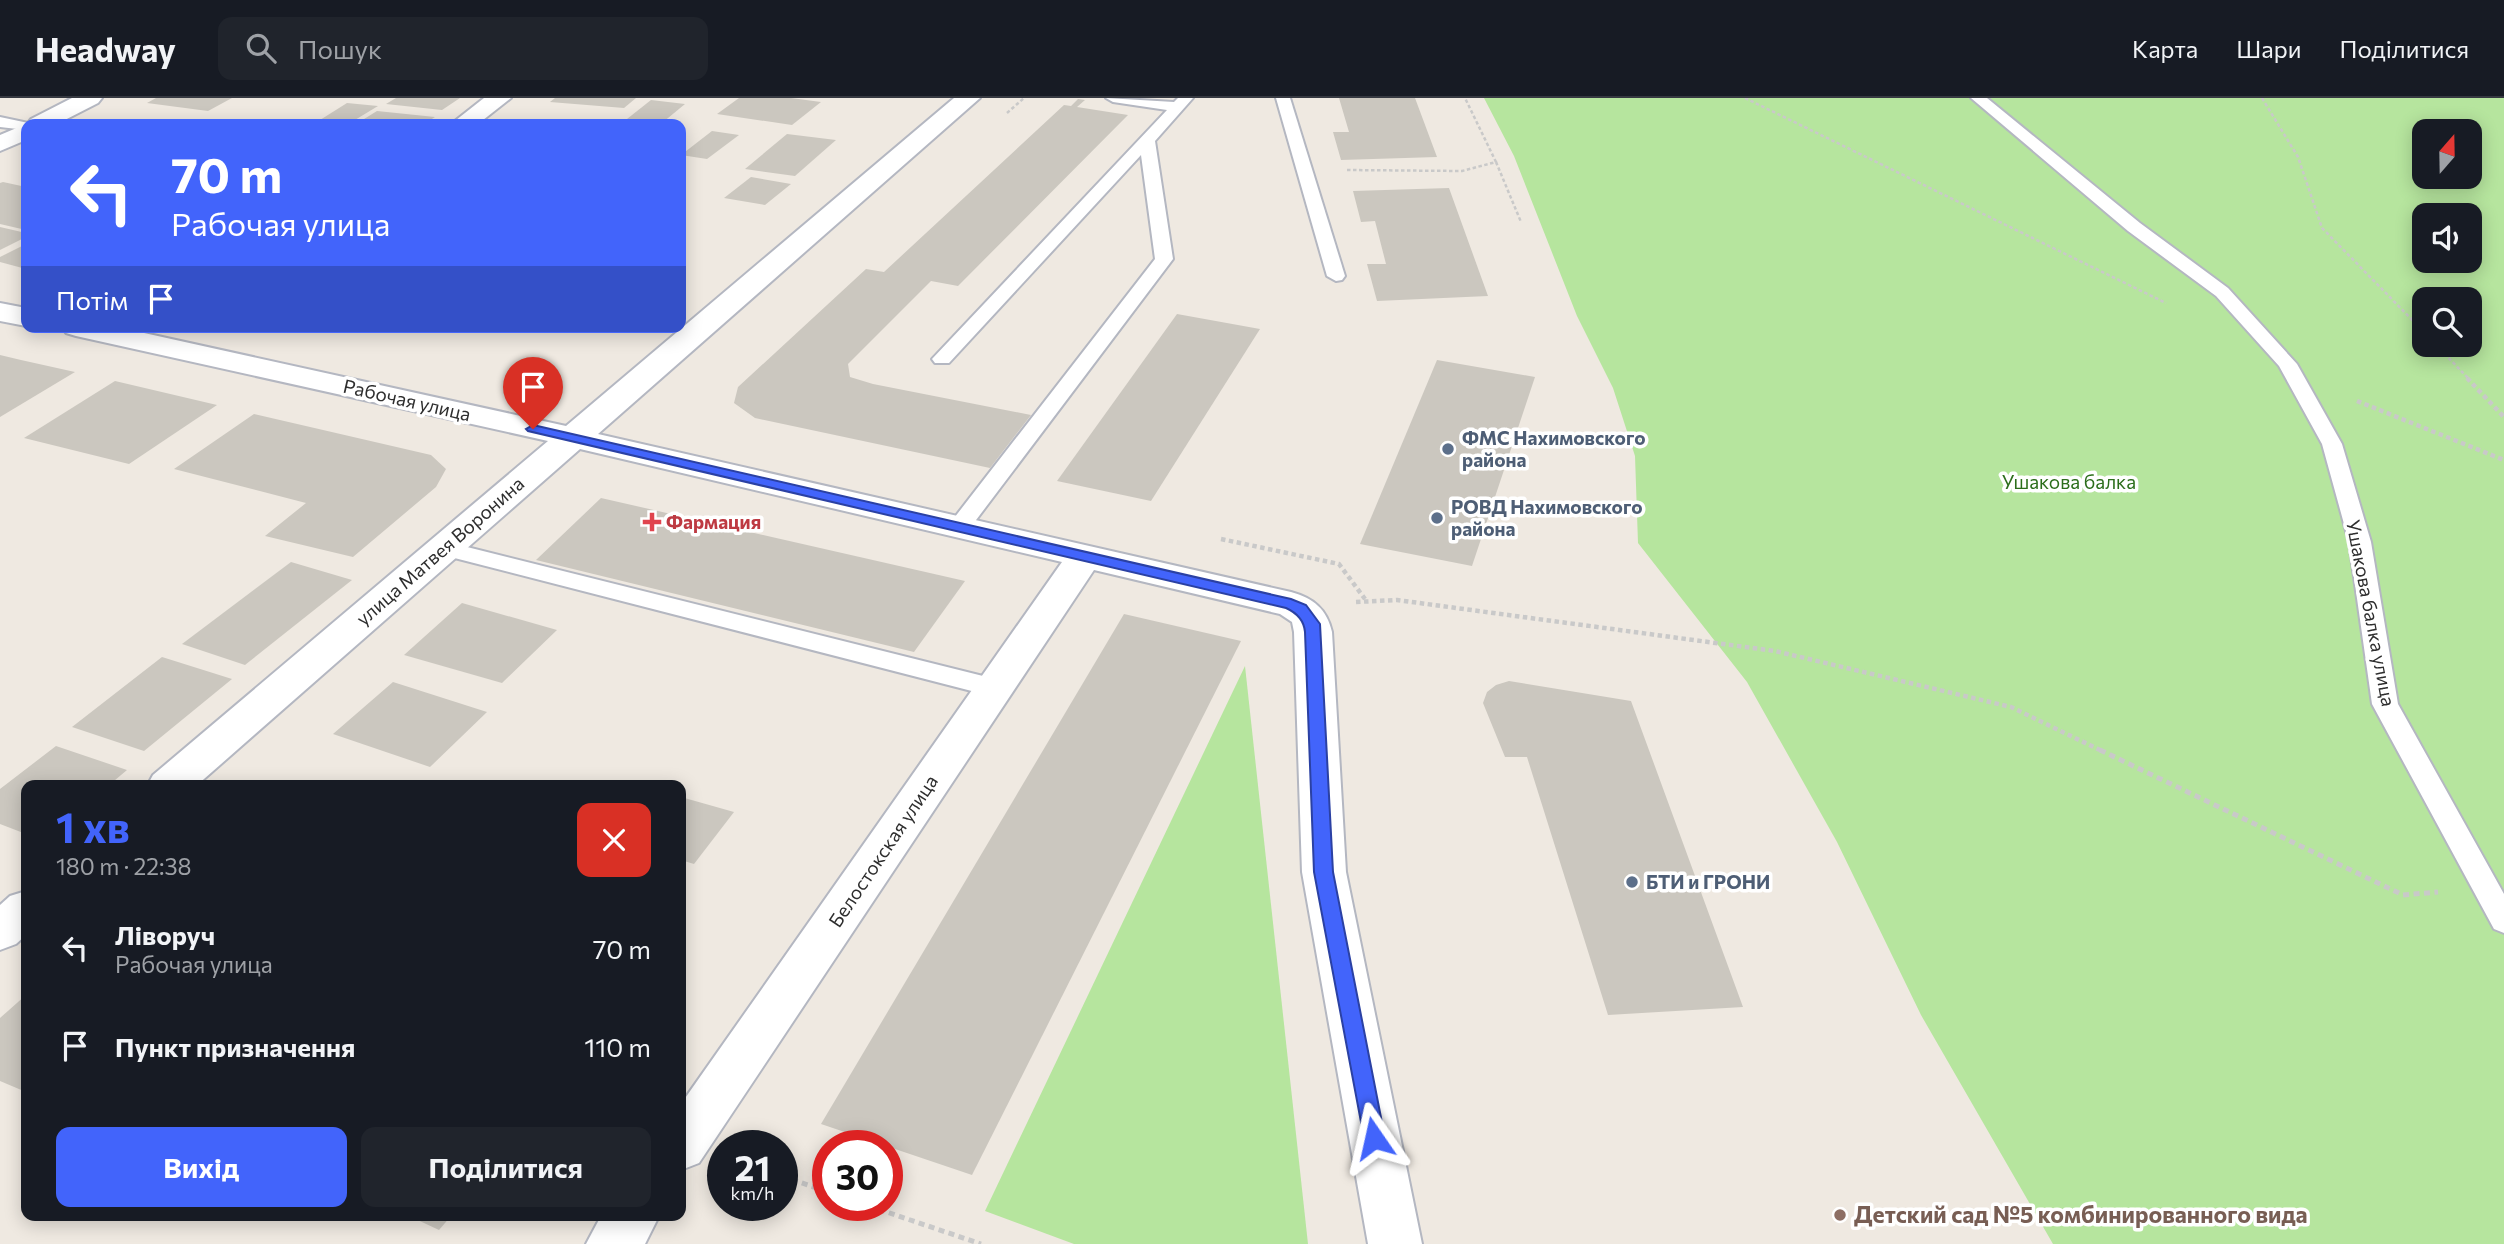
<!DOCTYPE html>
<html lang="uk">
<head>
<meta charset="utf-8">
<style>
  :root { --surface:#171b24; --page:#20242c; --text:#f1f3f6; --muted:#9ea1a6; --line:#363941; --accent:#4264fb }
  body { margin:0; font-family:Commissioner,sans-serif; background:var(--page); color:var(--text); height:100vh; display:flex; flex-direction:column; font-size:26px; white-space:nowrap }
  * { box-sizing:border-box; margin:0 }
  p { font-size:23px; color:var(--muted) }
  .icon { flex:none; width:38px; height:38px; fill:none; stroke:currentColor; stroke-width:2; stroke-linecap:round; stroke-linejoin:round }
  .map { position:relative; flex:1; overflow:hidden }
  .side { position:absolute; left:21px; top:682px; width:665px; height:441px; display:flex; flex-direction:column; background:var(--surface); border-radius:14px; box-shadow:0 4px 18px #0003 }
  .side>* { flex:none }
  .guide { position:absolute; left:21px; top:21px; width:665px; height:214px; border-radius:14px; box-shadow:0 4px 18px #0003; background:#4264fb; color:#fff; overflow:hidden }
  .needle { width:46px; rotate:20deg }
  .fabs { position:absolute; left:2412px; top:21px; display:grid; gap:14px }
  .fabs a { display:grid; place-items:center; width:70px; height:70px; border-radius:14px; background:var(--surface); box-shadow:0 4px 18px #0003; font-size:35px }
  .speed { position:absolute; left:707px; top:1032px; display:flex; gap:14px; font-size:35px; font-weight:700; text-align:center }
  .speed>* { display:grid; place-content:center; width:91px; height:91px; border-radius:50%; background:var(--surface); box-shadow:0 4px 18px #0003; line-height:1 }
  .speed small { font-size:18px; font-weight:400 }
  .speed .limit { border:10px solid #d22; background:#fff; color:#111 }
  .pin { position:absolute; display:grid; place-items:center; width:60px; height:60px; color:#fff; margin:-72px -30px; border-radius:50% 50% 50% 0; rotate:-45deg; box-shadow:0 0 7px #0007 }
  .pin .icon { rotate:45deg }
  .me { position:absolute; width:77px; margin:-38px; rotate:349deg; stroke-linejoin:round; filter:drop-shadow(0 0 5px #0008) }
  .turn { display:flex; align-items:center; gap:24px; height:147px; padding:0 35px; font-size:32px }
  .turn .icon { width:91px; height:91px; stroke-width:2.5 }
  .turn b { display:block; font-size:49px; line-height:60px }
  .then { display:flex; align-items:center; height:66px; padding:0 35px; background:#0003; gap:14px; font-size:26px }
  .round { display:grid; place-items:center; flex:none; width:74px; height:74px; border-radius:14px; background:var(--page) }
  .headline { display:flex; align-items:center; justify-content:space-between; height:119px; padding:0 35px }
  h1 { font-size:42px; font-weight:700; line-height:52px; color:var(--accent) }
  .cta { display:flex; gap:14px; margin-top:auto; padding:14px 35px }
  .cta a { flex:1; height:80px; border-radius:14px; background:var(--accent); color:#fff; font-size:28px; font-weight:700; line-height:80px; text-align:center }
  .cta a+a { background:var(--page); color:var(--text) }
  ul { padding:0; list-style:none }
  li { display:flex; align-items:center; gap:21px; height:98px; padding:0 35px }
  li div { flex:1 }
  li b { display:block; font-size:26px }
  li em { font-style:normal }
  header { display:flex; align-items:center; gap:42px; box-sizing:border-box; height:98px; padding:0 35px; background:var(--surface); border-bottom:2px solid var(--line) }
  header strong { font-size:33px }
  nav { display:flex; gap:38px; margin-inline-start:auto; font-size:24px }
  .search { width:490px; height:63px; background:var(--page); display:flex; align-items:center; gap:18px; box-sizing:border-box; padding:0 24px; border-radius:14px; color:var(--muted); font-size:26px }
  .map>svg:first-child { display:block }
  .green { fill:#b6e59e; fill-rule:evenodd }
  .building { fill:#cbc7bf }
  .lines { fill:none; stroke-linecap:round; stroke-linejoin:round }
  .service-casing { stroke:#b4b7c1; stroke-width:4 }
  .minor-casing { stroke:#b4b7c1; stroke-width:4 }
  .path-far2 { stroke:#c9c9c9; stroke-width:2.5; stroke-dasharray:3.5 2.5; stroke-linecap:butt }
  .path-far1 { stroke:#c9c9c9; stroke-width:4.5; stroke-dasharray:4.5 3.5; stroke-linecap:butt }
  .path { stroke:#c9c9c9; stroke-width:5; stroke-dasharray:6 4.5; stroke-linecap:butt }
  .service { fill:#fff; fill-rule:evenodd }
  .minor { fill:#fff; fill-rule:evenodd }
  .route { fill:#4264fb; stroke:#2b41a3; stroke-width:2 }
  .service-dot { fill:#5c6f8a; stroke:#fff; stroke-width:2.5 }
  .health-dot { fill:#e0444e; stroke:#fff; stroke-width:2.5 }
  .education-dot { fill:#8d6e63; stroke:#fff; stroke-width:2.5 }
  .labels { text-anchor:middle; stroke-width:7; stroke-linejoin:round; paint-order:stroke }
  .street-label { font-size:19px; fill:#2e2e2e; stroke:#fff }
  .service-label { font-size:19px; font-weight:bold; fill:#4e5e75; stroke:#fff; text-anchor:start }
  .park-label { font-size:19px; fill:#2c6e1b; stroke:#fff }
  .health-label { font-size:19px; font-weight:bold; fill:#be3a42; stroke:#fff; text-anchor:start }
  .near-education-label { font-size:23px; font-weight:bold; fill:#785e54; stroke:#fff; text-anchor:start }
</style>
</head>
<body>
<header>
<strong>Headway</strong>
<div class="search"><svg class="icon" aria-label="search" viewBox="0 0 24 24"><circle cx="10" cy="10" r="6"/><path d="M15 15l6 6"/></svg>Пошук</div>
<nav><a>Карта</a><a>Шари</a><a>Поділитися</a></nav>
</header>
<div class="map">
<svg width="2504" height="1146" viewBox="0 0 2504 1146">
  <rect width="100%" height="100%" fill="#efe9e1"/>
  <g class="green">
    <path d="M1484 0H2504V1146H2053L1921 917 1837 744 1747 584 1638 445 1635 358 1613 290 1577 218 1514 58ZM2424 33H2469V79H2424ZM2424 117H2469V163H2424ZM2424 201H2469V247H2424Z"/>
    <polygon points="1245,568 1308,1146 1074,1146 985,1113"/>
  </g>
  <g class="building">
    <polygon points="156,0 232,0 208,13 147,5"/>
    <polygon points="396,0 460,0 442,12 386,6"/>
    <polygon points="555,0 636,0 624,10 550,4"/>
    <polygon points="739,0 791,0 821,4 792,27 717,16"/>
    <polygon points="1339,0 1415,0 1437,59 1341,62 1333,34 1349,34"/>
    <polygon points="1078,1 1085,2 1077,9 1128,17 958,188 931,183 848,266 850,279 873,286 1031,317 990,370 755,320 734,305 738,289 866,171 884,174 1064,7 1071,8"/>
    <polygon points="651,2 685,6 662,25 627,21"/>
    <polygon points="347,5 378,8 350,25 320,22"/>
    <polygon points="377,13 435,19 424,26 356,26"/>
    <polygon points="712,33 739,37 707,61 681,57"/>
    <polygon points="787,36 836,42 795,78 745,71"/>
    <polygon points="751,79 791,86 765,107 724,100"/>
    <polygon points="3,84 26,89 26,132 0,126 0,85"/>
    <polygon points="1449,90 1488,198 1377,203 1367,166 1386,166 1375,123 1361,124 1353,93"/>
    <polygon points="0,129 26,135 26,139 0,152"/>
    <polygon points="26,146 26,171 0,164 0,159"/>
    <polygon points="1177,216 1260,231 1151,403 1057,383"/>
    <polygon points="0,257 21,262 75,274 0,319"/>
    <polygon points="1437,262 1535,279 1472,468 1360,446"/>
    <polygon points="115,283 217,307 129,366 24,340"/>
    <polygon points="254,316 431,357 446,371 436,389 353,459 265,438 306,405 174,371"/>
    <polygon points="601,400 965,483 914,554 536,462"/>
    <polygon points="291,464 352,482 245,567 182,546"/>
    <polygon points="462,505 557,532 502,585 404,557"/>
    <polygon points="1124,516 1241,543 972,1077 821,1026"/>
    <polygon points="162,559 232,581 144,653 72,629"/>
    <polygon points="1509,583 1631,603 1743,909 1608,917 1527,659 1505,659 1483,605 1487,594 1496,587"/>
    <polygon points="393,584 487,614 430,669 333,636"/>
    <polygon points="56,648 127,672 108,688 26,688 26,736 0,726 0,691"/>
    <polygon points="681,699 734,714 694,766 681,762"/>
    <polygon points="26,897 26,994 0,983 0,920"/>
    <polygon points="409,1118 451,1118 439,1132"/>
  </g>
  <g class="lines">
    <defs>
      <g id="service">
        <polygon points="1106,0 1174,4 1178,0 1193,0 1155,43 1173,161 967,434 951,434 948,429 951,424 1155,161 1141,57 949,265 935,265 932,261 1167,12 1113,4"/>
        <polygon points="1276,0 1290,0 1345,178 1342,182 1336,183 1327,178"/>
        <polygon points="1971,0 1987,0 2140,125 2228,190 2297,266 2342,346 2371,444 2398,606 2504,796 2504,835 2494,831 2372,606 2349,444 2322,346 2279,268 2216,198 2128,133"/>
        <polygon points="0,19 33,26 26,26 26,32 0,29"/>
        <polygon points="443,443 995,581 1004,584 1007,590 1004,596 995,599 435,455 432,450 435,445"/>
      </g>
      <g id="minor">
        <polygon points="72,0 102,0 98,5 57,26 26,26 26,42 0,53 0,37 26,26 27,26 31,21"/>
        <polygon points="484,0 511,0 478,26 451,26"/>
        <path d="M954 0H980L598 336 1291 494C1313 500 1327 511 1332 534L1346 774 1422 1146H1368L1302 774 1294 534 1292 524 1280 516 1094 472 699 1065 681 1072V1006L1062 464 580 351 196 688H147L153 677 548 343 76 238 66 235 62 229H117L566 328Z"/>
        <polygon points="0,205 26,210 26,228 0,223"/>
        <polygon points="26,793 26,837 16,846 0,852 0,807 10,798"/>
        <polygon points="601,1118 659,1118 645,1146 586,1146"/>
      </g>
    </defs>
    <use href="#service" class="service-casing"/>
    <use href="#minor" class="minor-casing"/>
    <g class="path-far2">
      <polyline points="1745,0 2166,205"/>
      <polyline points="2262,0 2298,59 2322,130 2424,234"/>
      <polyline points="1007,15 1024,0"/>
      <polyline points="1496,64 1521,124"/>
      <polyline points="1347,72 1462,73 1496,64 1465,0"/>
      <polyline points="2436,247 2469,281"/>
    </g>
    <g class="path-far1">
      <polyline points="2467,280 2504,319"/>
      <polyline points="2357,303 2504,362"/>
      <polyline points="1221,441 1339,466 1365,501"/>
      <polyline points="1356,504 1397,502 1775,553 2011,609 2104,654"/>
    </g>
    <g class="path">
      <polyline points="2100,652 2403,797 2438,794"/>
      <polyline points="782,1078 828,1094"/>
      <polyline points="869,1108 981,1146"/>
    </g>
    <use href="#service" class="service"/>
    <use href="#minor" class="minor"/>
  </g>
  <path class="route" d="M533 327 1291 501 1306 507 1320 526 1333 774 1385 1040 1382 1047 1374 1049 1367 1047 1364 1040 1314 774 1305 534C1304 522 1297 515 1286 510L528 333 526 331Z"/>
  <g class="service-dot">
    <circle cx="1448" cy="351" r="7"/>
    <circle cx="1437" cy="420" r="7"/>
    <circle cx="1632" cy="784" r="7"/>
  </g>
  <path class="health-dot" d="M648.5 413.5h7v7h7v7h-7v7h-7v-7h-7v-7h7z"/>
  <circle class="education-dot" cx="1840" cy="1117" r="7"/>
  <g class="labels">
    <g class="street-label">
      <text transform="translate(407 302) rotate(13)" y="7">Рабочая улица</text>
      <text transform="translate(440 453) rotate(-41)" y="7">улица Матвея Воронина</text>
      <text transform="translate(2371 515) rotate(79)" y="7">Ушакова балка улица</text>
      <text transform="translate(883 753) rotate(-56)" y="7">Белостокская улица</text>
    </g>
    <g class="service-label">
      <text x="1462" y="347">ФМС Нахимовского<tspan x="1462" dy="22">района</tspan></text>
      <text x="1451" y="416">РОВД Нахимовского<tspan x="1451" dy="22">района</tspan></text>
      <text x="1646" y="791">БТИ и ГРОНИ</text>
    </g>
    <g class="park-label">
      <text x="2069" y="391">Ушакова балка</text>
    </g>
    <g class="health-label">
      <text x="666" y="431">Фармация</text>
    </g>
    <g class="near-education-label">
      <text x="1854" y="1125">Детский сад №5 комбинированного вида</text>
    </g>
  </g>
</svg>
<div class="fabs">
<a><svg class="needle" viewBox="-14 -14 28 28"><path d="M0-13l5 13h-10z" fill="#e53935"/><path d="M0 13l5-13h-10z" fill="#9ea1a6"/></svg></a>
<a><svg class="icon" aria-label="sound" viewBox="0 0 24 24"><path d="M4 9h4l5-4v14l-5-4H4zM17 9q2 3 0 6"/></svg></a>
<a><svg class="icon" aria-label="search" viewBox="0 0 24 24"><circle cx="10" cy="10" r="6"/><path d="M15 15l6 6"/></svg></a>
</div>
<div class="speed"><div>21<small>km/h</small></div><div class="limit">30</div></div>
<div class="pin" style="left:533px;top:331px;background:#d93025"><svg class="icon" aria-label="arrive" viewBox="0 0 24 24"><path d="M6 21V4h12l-3 4 3 4H6"/></svg></div>
<svg class="me" style="left:1374px;top:1040px" viewBox="-20 -20 40 40"><path d="M0-17L14 15 0 8-14 15z" fill="#4264fb" stroke="#fff" stroke-width="4"/></svg>
<div class="guide">
<div class="turn"><svg class="icon" aria-label="left" viewBox="0 0 24 24"><path d="M17 20v-9H6M10 6l-5 5 5 5"/></svg><div><b>70 m</b>Рабочая улица</div></div>
<div class="then">Потім<svg class="icon" aria-label="arrive" viewBox="0 0 24 24"><path d="M6 21V4h12l-3 4 3 4H6"/></svg></div>
</div>
<section class="side">
<div class="headline"><div><h1>1 хв</h1><p>180 m · 22:38</p></div><a class="round" style="background:#d93025;color:#fff"><svg class="icon" aria-label="close" viewBox="0 0 24 24"><path d="M6 6l12 12M18 6L6 18"/></svg></a></div>
<ul>
<li><svg class="icon" aria-label="left" viewBox="0 0 24 24"><path d="M17 20v-9H6M10 6l-5 5 5 5"/></svg><div><b>Ліворуч</b><p>Рабочая улица</p></div><em>70 m</em></li>
<li><svg class="icon" aria-label="arrive" viewBox="0 0 24 24"><path d="M6 21V4h12l-3 4 3 4H6"/></svg><div><b>Пункт призначення</b></div><em>110 m</em></li>
</ul>
<div class="cta"><a>Вихід</a><a>Поділитися</a></div>
</section>
</div>
</body>
</html>
